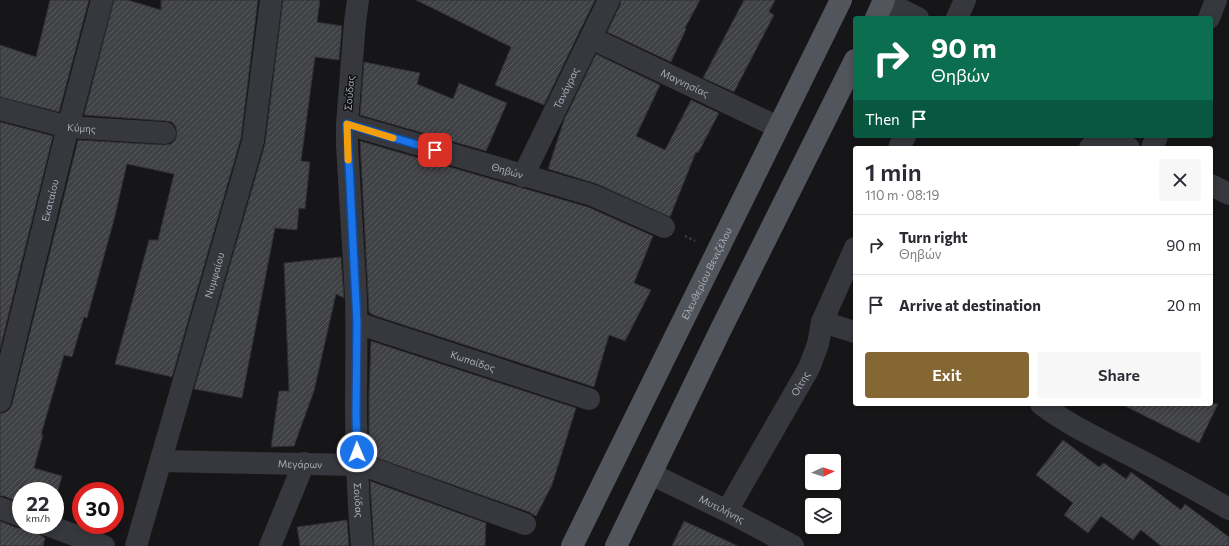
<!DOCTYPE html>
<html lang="en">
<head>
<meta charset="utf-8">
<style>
  :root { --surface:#fff; --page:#f7f7f7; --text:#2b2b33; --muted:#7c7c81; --line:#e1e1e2; --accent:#856733 }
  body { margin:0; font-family:Commissioner,sans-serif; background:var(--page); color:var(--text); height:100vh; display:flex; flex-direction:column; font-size:15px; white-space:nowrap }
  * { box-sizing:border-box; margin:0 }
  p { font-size:13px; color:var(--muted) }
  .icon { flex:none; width:22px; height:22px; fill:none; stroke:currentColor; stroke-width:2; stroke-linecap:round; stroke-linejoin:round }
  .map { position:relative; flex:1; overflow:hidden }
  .details { position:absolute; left:853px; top:146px; width:360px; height:260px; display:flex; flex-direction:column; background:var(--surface); border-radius:4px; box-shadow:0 2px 6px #0003 }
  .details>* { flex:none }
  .guide { position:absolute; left:853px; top:16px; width:360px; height:122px; border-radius:4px; box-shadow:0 2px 6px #0003; background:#0b6e4f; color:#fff; overflow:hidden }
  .needle { width:26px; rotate:86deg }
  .controls { position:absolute; left:805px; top:454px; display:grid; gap:8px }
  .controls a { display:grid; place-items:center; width:36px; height:36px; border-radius:4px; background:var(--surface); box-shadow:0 2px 6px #0003; font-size:20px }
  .speed { position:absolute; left:12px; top:482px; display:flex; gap:8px; font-size:20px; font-weight:700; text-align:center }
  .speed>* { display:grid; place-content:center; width:52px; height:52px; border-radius:50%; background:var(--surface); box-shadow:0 2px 6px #0003; line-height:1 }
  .speed small { font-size:10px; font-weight:400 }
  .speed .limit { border:6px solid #d22; background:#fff; color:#111 }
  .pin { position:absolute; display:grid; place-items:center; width:34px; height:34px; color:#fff; margin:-17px; border-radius:8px; box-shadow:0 2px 6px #0006 }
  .me { position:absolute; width:44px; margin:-22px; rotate:359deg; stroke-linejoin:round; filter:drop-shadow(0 0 3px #0008) }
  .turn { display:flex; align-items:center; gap:14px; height:84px; padding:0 12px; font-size:18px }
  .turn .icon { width:52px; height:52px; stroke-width:2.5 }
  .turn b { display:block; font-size:28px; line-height:34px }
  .then { display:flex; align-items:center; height:38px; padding:0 12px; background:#0003; gap:8px; font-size:15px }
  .round { display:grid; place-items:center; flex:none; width:42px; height:42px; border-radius:4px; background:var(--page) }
  .headline { display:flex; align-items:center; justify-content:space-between; height:68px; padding:0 12px }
  h1 { font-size:24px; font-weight:600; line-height:30px }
  .action { display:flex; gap:8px; margin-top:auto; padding:8px 12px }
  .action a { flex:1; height:46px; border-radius:4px; background:var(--accent); color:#fff; font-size:16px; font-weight:600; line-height:46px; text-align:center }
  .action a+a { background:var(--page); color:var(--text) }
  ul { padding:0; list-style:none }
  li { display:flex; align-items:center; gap:12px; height:60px; padding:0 12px; border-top:1px solid var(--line) }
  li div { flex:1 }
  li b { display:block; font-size:15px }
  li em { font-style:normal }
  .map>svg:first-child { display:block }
  .building { fill:url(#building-hatch); stroke:#303034 }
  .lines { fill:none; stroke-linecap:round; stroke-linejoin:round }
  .path { stroke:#3d3f44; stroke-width:2.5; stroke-dasharray:2 3; stroke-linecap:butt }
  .street { stroke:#37383d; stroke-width:22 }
  .primary { stroke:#53555c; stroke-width:22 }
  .route-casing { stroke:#114b97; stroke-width:10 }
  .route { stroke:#1a73e8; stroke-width:7 }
  .slow { stroke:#f59e0b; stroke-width:7 }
  .labels { text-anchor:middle; stroke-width:3; stroke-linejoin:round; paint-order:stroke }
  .street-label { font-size:10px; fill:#a8adb8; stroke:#111113 }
</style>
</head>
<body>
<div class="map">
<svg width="1229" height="546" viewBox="0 0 1229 546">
  <defs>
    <pattern id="building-hatch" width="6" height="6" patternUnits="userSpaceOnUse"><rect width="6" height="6" fill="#404145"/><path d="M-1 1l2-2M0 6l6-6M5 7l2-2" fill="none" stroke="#595a5e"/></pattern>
  </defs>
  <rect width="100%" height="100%" fill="#161618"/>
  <g class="building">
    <polygon points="50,0 89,0 59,112 0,97 0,45 36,57"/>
    <polygon points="114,0 128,0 161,10 161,0 258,0 241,138 172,377 115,364 149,240 158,240 174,174 127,164 114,220 87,318 84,317 72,357 64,355 41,435 43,435 34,468 62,476 55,501 55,491 21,491 21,503 4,496 0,496 0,413 4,413 9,410 12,404 78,140 164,145 171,144 175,140 177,134 176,127 172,122 166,121 84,115"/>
    <polygon points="283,0 320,0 317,22 342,26 339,60 315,57 301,161 310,162 305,209 299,208 297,230 275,228 242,398 194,389 265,144"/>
    <polygon points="416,0 595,0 544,105 495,85 511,47"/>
    <polygon points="621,0 700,0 685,28 686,29 671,62 607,32 620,5"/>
    <polygon points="744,0 775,0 769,12 774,15 734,92 703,78"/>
    <polygon points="596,54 660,85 636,136 665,150 691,100 719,113 698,153 696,152 670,217 597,184 548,169 564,120"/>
    <polygon points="364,62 420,73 417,84 453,99 459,83 507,103 486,151 360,115"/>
    <polygon points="0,122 53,136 0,349"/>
    <polygon points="360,141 588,207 653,236 634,283 651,290 625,341 609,335 594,387 373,315 369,312"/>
    <polygon points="341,257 344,298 336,294 314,391 294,446 271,447 279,391 289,391 284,263"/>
    <polygon points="371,341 576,408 552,485 536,516 529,512 369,455 369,394"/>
    <polygon points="1121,404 1218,404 1199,443"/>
    <polygon points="1063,440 1099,467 1104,463 1126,479 1131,472 1181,510 1185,504 1229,537 1229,546 1161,546 1141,530 1133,540 1101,516 1088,533 1064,515 1073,503 1036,475"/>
    <polygon points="370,481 486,523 485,546 374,546"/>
    <polygon points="347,520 349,546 300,546 297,527"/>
    <polygon points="0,521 17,528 23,528 29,525 35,525 37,533 45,538 43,546 0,546"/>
    <polygon points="684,521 738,546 672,546"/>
  </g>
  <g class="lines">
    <polyline class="path" points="685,236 695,241"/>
    <g class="street">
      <path id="s1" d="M358 0 355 22 347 124V145L356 297C357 335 356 373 356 411 356 456 358 501 362 546"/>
      <polyline points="884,1 918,18"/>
      <polyline points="957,18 965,0"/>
      <polyline points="1209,18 1216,0"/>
      <path id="s2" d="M591 38 778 127"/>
      <path id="s3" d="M0 109 68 127 165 133"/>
      <path id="s4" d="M347 124 592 195 664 227"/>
      <polyline points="899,148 905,136"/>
      <polyline points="1090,148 1095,142 1100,139 1108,140 1129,148"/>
      <polyline points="1152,148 1157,136"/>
      <path id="s5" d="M523 176 609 0"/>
      <polyline points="1211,185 1229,194"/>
      <polyline points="822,322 855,332"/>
      <path id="s6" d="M357 323 589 399"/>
      <path id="s7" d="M0 401 68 127 102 0"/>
      <path d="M1041 404C1067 424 1097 438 1126 453 1161 471 1195 489 1229 509"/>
      <path id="s8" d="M161 461 358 465 371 468 525 524"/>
      <path id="s9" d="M651 474 727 511 793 546"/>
      <polyline points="0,508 21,516"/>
      <path id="s10" d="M727 511 809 368 818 344 822 322 855 248"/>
      <polyline points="47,525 104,546"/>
      <path id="s11" d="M136 546 247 162 253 141 271 0"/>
      <polyline points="270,546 304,463"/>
    </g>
    <g class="primary">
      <polyline points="876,18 884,0"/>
      <path id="s12" d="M572 546 841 0"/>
      <polyline points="616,546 720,331 855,60"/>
    </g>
  </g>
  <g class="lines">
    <defs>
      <polyline id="route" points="357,452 356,413 357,323 347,124 435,150"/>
    </defs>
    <use href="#route" class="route-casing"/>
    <use href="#route" class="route"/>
    <polyline class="slow" points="348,160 347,124 393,138"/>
  </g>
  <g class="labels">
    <g class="street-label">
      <text dy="4" stroke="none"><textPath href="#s2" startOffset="104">Μαγνησίας</textPath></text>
      <text dy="4" stroke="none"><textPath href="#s5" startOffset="98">Τανάγρας</textPath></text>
      <text transform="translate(349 93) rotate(-85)" y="4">Σούδας</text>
      <text dy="4" stroke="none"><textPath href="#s3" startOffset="84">Κύμης</textPath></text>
      <text dy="4" stroke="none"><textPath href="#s4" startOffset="167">Θηβών</textPath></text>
      <text dy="4" stroke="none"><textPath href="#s7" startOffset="207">Εκαταίου</textPath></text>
      <text dy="4" stroke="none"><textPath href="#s12" startOffset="304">Ελευθερίου Βενιζέλου</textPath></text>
      <text dy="4" stroke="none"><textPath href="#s11" startOffset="282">Νυμφαίου</textPath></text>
      <text dy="4" stroke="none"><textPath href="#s6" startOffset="122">Κωπαίδος</textPath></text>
      <text dy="4" stroke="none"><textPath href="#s10" startOffset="147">Οίτης</textPath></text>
      <text dy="4" stroke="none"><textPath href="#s8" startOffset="139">Μεγάρων</textPath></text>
      <text dy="4" stroke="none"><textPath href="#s1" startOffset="501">Σούδας</textPath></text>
      <text dy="4" stroke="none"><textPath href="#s9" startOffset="79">Μυτιλήνης</textPath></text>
    </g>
  </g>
</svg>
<div class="controls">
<a><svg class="needle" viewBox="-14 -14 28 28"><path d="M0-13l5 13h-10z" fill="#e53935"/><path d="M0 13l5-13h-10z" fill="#7c7c81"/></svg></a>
<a><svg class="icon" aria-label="layers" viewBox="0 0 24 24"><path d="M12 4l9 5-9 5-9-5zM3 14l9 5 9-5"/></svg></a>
</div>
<div class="speed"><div>22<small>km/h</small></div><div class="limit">30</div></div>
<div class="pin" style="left:435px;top:150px;background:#d93025"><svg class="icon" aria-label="arrive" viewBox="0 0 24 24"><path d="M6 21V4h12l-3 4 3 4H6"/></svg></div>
<svg class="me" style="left:357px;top:452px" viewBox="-20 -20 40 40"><circle r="17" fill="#1a73e8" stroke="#fff" stroke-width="3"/><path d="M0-11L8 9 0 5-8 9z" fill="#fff"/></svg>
<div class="guide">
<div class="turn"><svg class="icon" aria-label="right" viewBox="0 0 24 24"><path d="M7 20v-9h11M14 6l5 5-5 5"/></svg><div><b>90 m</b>Θηβών</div></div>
<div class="then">Then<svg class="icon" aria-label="arrive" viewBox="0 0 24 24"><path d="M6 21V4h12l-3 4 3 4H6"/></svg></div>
</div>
<section class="details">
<div class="headline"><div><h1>1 min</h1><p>110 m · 08:19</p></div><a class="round"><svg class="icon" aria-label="close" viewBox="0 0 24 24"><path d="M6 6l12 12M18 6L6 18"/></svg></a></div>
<ul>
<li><svg class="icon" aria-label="right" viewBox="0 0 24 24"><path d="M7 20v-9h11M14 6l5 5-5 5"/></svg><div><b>Turn right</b><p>Θηβών</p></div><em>90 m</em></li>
<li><svg class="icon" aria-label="arrive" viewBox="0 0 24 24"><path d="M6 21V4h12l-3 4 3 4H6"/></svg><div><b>Arrive at destination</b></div><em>20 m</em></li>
</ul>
<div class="action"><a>Exit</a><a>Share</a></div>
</section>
</div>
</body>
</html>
